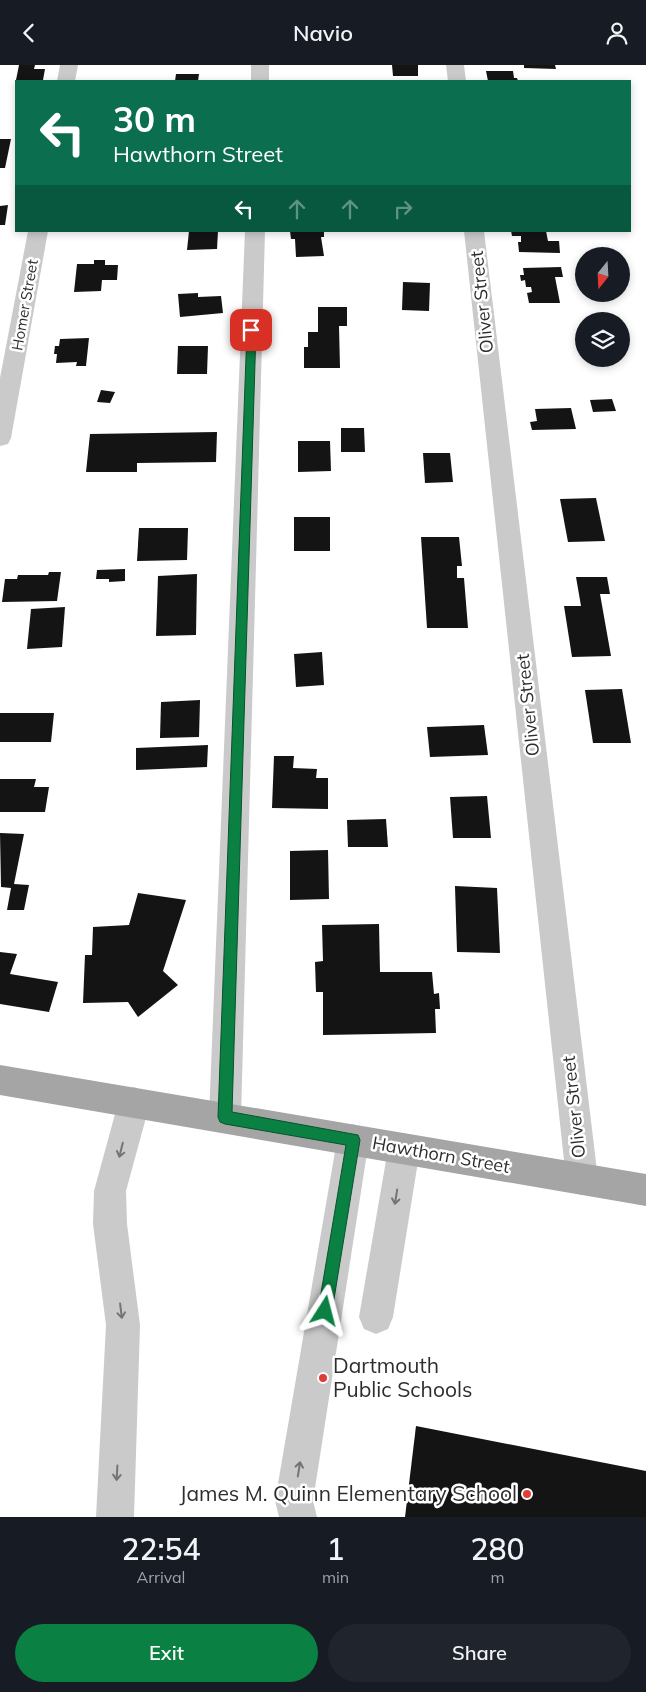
<!DOCTYPE html>
<html lang="en">
<head>
<meta charset="utf-8">
<style>
  :root { --surface:#171b24; --page:#20242c; --text:#f1f3f6; --muted:#9ea1a6; --accent:#0b8043 }
  body { margin:0; font-family:Mulish,sans-serif; background:var(--page); color:var(--text); height:100vh; display:flex; flex-direction:column; font-size:19px; white-space:nowrap }
  * { box-sizing:border-box; margin:0 }
  p { font-size:16px; color:var(--muted) }
  .icon { flex:none; width:28px; height:28px; fill:none; stroke:currentColor; stroke-width:2; stroke-linecap:round; stroke-linejoin:round }
  .map { position:relative; height:1452px; overflow:hidden }
  .sheet { display:flex; flex-direction:column; background:var(--surface); flex:1 }
  .sheet>* { flex:none }
  .guide { position:absolute; left:15px; top:15px; width:616px; height:152px; border-radius:0px; box-shadow:0 2px 8px #0003; background:#0b6e4f; color:#fff; overflow:hidden }
  .needle { width:32px; rotate:198deg }
  .fabs { position:absolute; left:575px; top:182px; display:grid; gap:10px }
  .fabs a { display:grid; place-items:center; width:55px; height:55px; border-radius:50%; background:var(--surface); box-shadow:0 2px 8px #0003; font-size:25px }
  .pin { position:absolute; display:grid; place-items:center; width:42px; height:42px; color:#fff; margin:-21px; border-radius:10px; box-shadow:0 2px 8px #0006 }
  .me { position:absolute; width:55px; margin:-28px; rotate:9deg; stroke-linejoin:round; filter:drop-shadow(0 0 4px #0008) }
  .turn { display:flex; align-items:center; gap:18px; height:105px; padding:0 15px; font-size:22px }
  .turn .icon { width:65px; height:65px; stroke-width:2.5 }
  .turn b { display:block; font-size:35px; line-height:42px }
  .lanes { display:flex; align-items:center; height:48px; padding:0 15px; background:#0003; justify-content:center; gap:25px; direction:ltr }
  .lanes .off { opacity:.35 }
  .eta { display:flex; justify-content:space-evenly; align-items:center; height:85px; text-align:center }
  .eta b { font-size:30px; font-weight:600; line-height:35px }
  .button { display:flex; gap:10px; margin-top:auto; padding:10px 15px }
  .button a { flex:1; height:58px; border-radius:30px; background:var(--accent); color:#fff; font-size:20px; font-weight:600; line-height:58px; text-align:center }
  .button a+a { background:var(--page); color:var(--text) }
  header { display:flex; justify-content:space-between; align-items:center; height:65px; padding:0 15px; background:var(--surface); font-size:22px; font-weight:600 }
  .map>svg:first-child { display:block }
  .building { fill:#141414 }
  .lines { fill:none; stroke-linecap:round; stroke-linejoin:round }
  .minor { fill:#cacaca; fill-rule:evenodd }
  .major { fill:#a5a5a5; fill-rule:evenodd }
  .oneway { stroke:#747474 }
  .route { fill:#0b8043; stroke:#07532c }
  .poi-dot { fill:#dd3e37; stroke:#fff; stroke-width:2 }
  .labels { text-anchor:middle; stroke-width:5; stroke-linejoin:round; paint-order:stroke }
  .far-street-label { font-size:15px; fill:#2d2d2d; stroke:#fff }
  .street-label { font-size:18px; fill:#2d2d2d; stroke:#fff }
  .near-poi-label { font-size:21px; fill:#2d2d2d; stroke:#fff; text-anchor:start }
</style>
</head>
<body>
<header><svg class="icon" aria-label="back" viewBox="0 0 24 24"><path d="M15 5l-7 7 7 7"/></svg>Navio<svg class="icon" aria-label="person" viewBox="0 0 24 24"><circle cx="12" cy="8" r="4"/><path d="M4 21q1-7 8-7t8 7"/></svg></header>
<div class="map">
<svg width="646" height="1452" viewBox="0 0 646 1452">
  <rect width="100%" height="100%" fill="#fff"/>
  <g class="building">
    <polygon points="19,0 35,0 34,4 45,4 43,15 16,15"/>
    <polygon points="392,0 418,0 418,11 393,11"/>
    <polygon points="524,0 555,0 556,4 524,3"/>
    <polygon points="486,6 513,6 514,13 517,13 518,16 488,16"/>
    <polygon points="176,9 199,9 198,16 175,16"/>
    <polygon points="0,74 11,74 5,103 0,103"/>
    <polygon points="8,140 5,160 0,160 0,141"/>
    <polygon points="189,166 218,166 217,184 187,185"/>
    <polygon points="290,166 324,166 324,172 321,172 324,191 296,192 295,174 291,174"/>
    <polygon points="511,166 546,166 548,176 559,176 560,188 519,187 518,177 521,177 521,171 512,171"/>
    <polygon points="94,195 105,195 105,200 118,200 117,215 102,215 101,226 74,227 77,199 94,199"/>
    <polygon points="561,202 563,212 555,212 560,238 529,238 527,228 532,227 531,222 526,222 525,215 521,216 520,210 524,210 523,203"/>
    <polygon points="403,217 430,218 429,246 402,245"/>
    <polygon points="198,228 198,232 221,231 223,248 180,252 178,229"/>
    <polygon points="318,242 347,242 347,261 339,261 340,303 304,303 304,282 308,282 308,267 318,267"/>
    <polygon points="89,273 86,301 76,301 77,297 56,298 57,289 54,289 55,281 59,281 60,274"/>
    <polygon points="178,281 208,281 207,309 177,309"/>
    <polygon points="101,325 115,327 110,338 97,337"/>
    <polygon points="612,334 616,346 593,347 590,335"/>
    <polygon points="571,343 576,364 532,365 530,357 537,356 535,344"/>
    <polygon points="341,363 364,363 365,387 341,387"/>
    <polygon points="217,367 216,397 137,398 137,407 86,407 90,369"/>
    <polygon points="298,376 330,376 331,406 298,407"/>
    <polygon points="423,388 450,388 453,417 425,418"/>
    <polygon points="596,433 605,476 568,477 560,434"/>
    <rect x="294" y="452" width="36" height="34"/>
    <polygon points="139,463 188,463 187,495 137,496"/>
    <polygon points="421,472 459,472 462,501 457,501 457,513 464,513 468,563 427,563"/>
    <polygon points="125,504 125,516 109,517 109,514 96,514 97,505"/>
    <polygon points="49,507 61,507 57,536 2,537 5,514 17,514 18,510 48,510"/>
    <polygon points="197,509 196,570 156,571 158,511"/>
    <polygon points="576,512 607,512 610,529 600,529 611,591 572,592 564,541 581,541"/>
    <polygon points="65,542 62,582 27,584 31,544"/>
    <polygon points="322,587 324,620 296,622 294,589"/>
    <polygon points="622,624 631,678 593,678 585,625"/>
    <polygon points="200,635 199,672 160,673 161,637"/>
    <polygon points="0,648 54,648 51,677 0,677"/>
    <polygon points="484,660 488,690 430,692 427,662"/>
    <polygon points="208,680 207,702 136,705 136,683"/>
    <polygon points="274,691 294,691 293,703 317,704 316,713 328,713 328,744 272,743"/>
    <polygon points="0,714 36,714 34,722 49,722 45,747 0,747"/>
    <polygon points="487,731 491,773 453,773 450,732"/>
    <polygon points="386,754 388,782 348,782 347,755"/>
    <polygon points="0,768 24,769 14,819 29,820 24,845 7,845 11,823 1,822"/>
    <polygon points="328,785 329,834 290,835 290,786"/>
    <polygon points="455,821 497,823 500,888 457,887"/>
    <polygon points="138,828 186,835 163,906 178,920 138,952 128,937 83,938 85,890 92,890 93,862 129,860"/>
    <polygon points="379,859 380,907 432,907 434,929 439,928 440,944 435,944 436,968 323,970 323,927 316,927 315,897 323,896 322,860"/>
    <polygon points="0,887 17,889 10,909 58,917 49,947 0,939"/>
    <polygon points="416,1361 646,1406 646,1452 405,1452"/>
  </g>
  <g class="lines">
    <g class="minor">
      <polygon points="60,0 78,0 75,16 57,16"/>
      <rect x="251" y="0" width="18" height="16"/>
      <polygon points="446,0 464,0 466,16 448,16"/>
      <polygon points="28,166 48,166 11,373 8,379 0,381 0,313"/>
      <polygon points="245,166 265,166 241,1052 236,1063 225,1068 214,1063 209,1052"/>
      <polygon points="464,166 484,166 598,1114 594,1126 582,1130 570,1126 566,1114"/>
      <polygon points="134,1022 145,1027 150,1038 126,1126 127,1159 140,1260 134,1452 96,1452 106,1260 93,1159 94,1126 118,1038 123,1027"/>
      <polygon points="353,1059 364,1064 369,1075 313,1436 317,1452 279,1452 275,1436 337,1075 342,1064"/>
      <polygon points="404,1068 415,1073 420,1084 393,1252 388,1264 376,1269 364,1264 359,1252 388,1084 393,1073"/>
    </g>
    <polygon class="major" points="0,1000 646,1109 646,1141 0,1030"/>
  </g>
  <defs><path id="oneway-shaft" d="M-6 0H5M1.5-3L5.5 0L1.5 3" fill="none" stroke-width="1.6" stroke-linecap="round" stroke-linejoin="round" transform="scale(1.25)"/></defs>
  <g class="oneway">
    <use href="#oneway-shaft" transform="translate(121 1085) rotate(104)"/>
    <use href="#oneway-shaft" transform="translate(396 1132) rotate(99)"/>
    <use href="#oneway-shaft" transform="translate(121 1246) rotate(83)"/>
    <use href="#oneway-shaft" transform="translate(299 1404) rotate(-81)"/>
    <use href="#oneway-shaft" transform="translate(117 1408) rotate(93)"/>
  </g>
  <polygon class="route" points="251,262 256,265 232,1047 358,1070 360,1075 332,1246 330,1251 325,1253 320,1251 318,1246 346,1080 225,1059 220,1057 218,1052 247,265"/>
  <g class="poi-dot">
    <circle cx="323" cy="1313" r="5"/>
    <circle cx="527" cy="1429" r="5"/>
  </g>
  <g class="labels">
    <g class="far-street-label">
      <text transform="translate(25 240) rotate(-80)" y="5">Homer Street</text>
    </g>
    <g class="street-label">
      <text transform="translate(482 237) rotate(-96)" y="6">Oliver Street</text>
      <text transform="translate(528 640) rotate(-96)" y="6">Oliver Street</text>
      <text transform="translate(574 1042) rotate(-96)" y="6">Oliver Street</text>
      <text transform="translate(441 1090) rotate(10)" y="6">Hawthorn Street</text>
    </g>
    <g class="near-poi-label">
      <text x="333" y="1308">Dartmouth<tspan x="333" dy="24">Public Schools</tspan></text>
      <text x="517" y="1436" text-anchor="end">James M. Quinn Elementary School</text>
    </g>
  </g>
</svg>
<div class="fabs">
<a><svg class="needle" viewBox="-14 -14 28 28"><path d="M0-13l5 13h-10z" fill="#e53935"/><path d="M0 13l5-13h-10z" fill="#9ea1a6"/></svg></a>
<a><svg class="icon" aria-label="layers" viewBox="0 0 24 24"><path d="M12 4l9 5-9 5-9-5zM3 14l9 5 9-5"/></svg></a>
</div>
<div class="pin" style="left:251px;top:265px;background:#d93025"><svg class="icon" aria-label="arrive" viewBox="0 0 24 24"><path d="M6 21V4h12l-3 4 3 4H6"/></svg></div>
<svg class="me" style="left:325px;top:1246px" viewBox="-20 -20 40 40"><path d="M0-17L14 15 0 8-14 15z" fill="#0b8043" stroke="#fff" stroke-width="4"/></svg>
<div class="guide">
<div class="turn"><svg class="icon" aria-label="left" viewBox="0 0 24 24"><path d="M17 20v-9H6M10 6l-5 5 5 5"/></svg><div><b>30 m</b>Hawthorn Street</div></div>
<div class="lanes"><svg class="icon" aria-label="left" viewBox="0 0 24 24"><path d="M17 20v-9H6M10 6l-5 5 5 5"/></svg><svg class="icon off" aria-label="ahead" viewBox="0 0 24 24"><path d="M12 20V5M6 11l6-6 6 6"/></svg><svg class="icon off" aria-label="ahead" viewBox="0 0 24 24"><path d="M12 20V5M6 11l6-6 6 6"/></svg><svg class="icon off" aria-label="right" viewBox="0 0 24 24"><path d="M7 20v-9h11M14 6l5 5-5 5"/></svg></div>
</div>
</div>
<section class="sheet">
<div class="eta">
<div><b>22:54</b><p>Arrival</p></div>
<div><b>1</b><p>min</p></div>
<div><b>280</b><p>m</p></div>
</div>
<div class="button"><a>Exit</a><a>Share</a></div>
</section>
</body>
</html>
